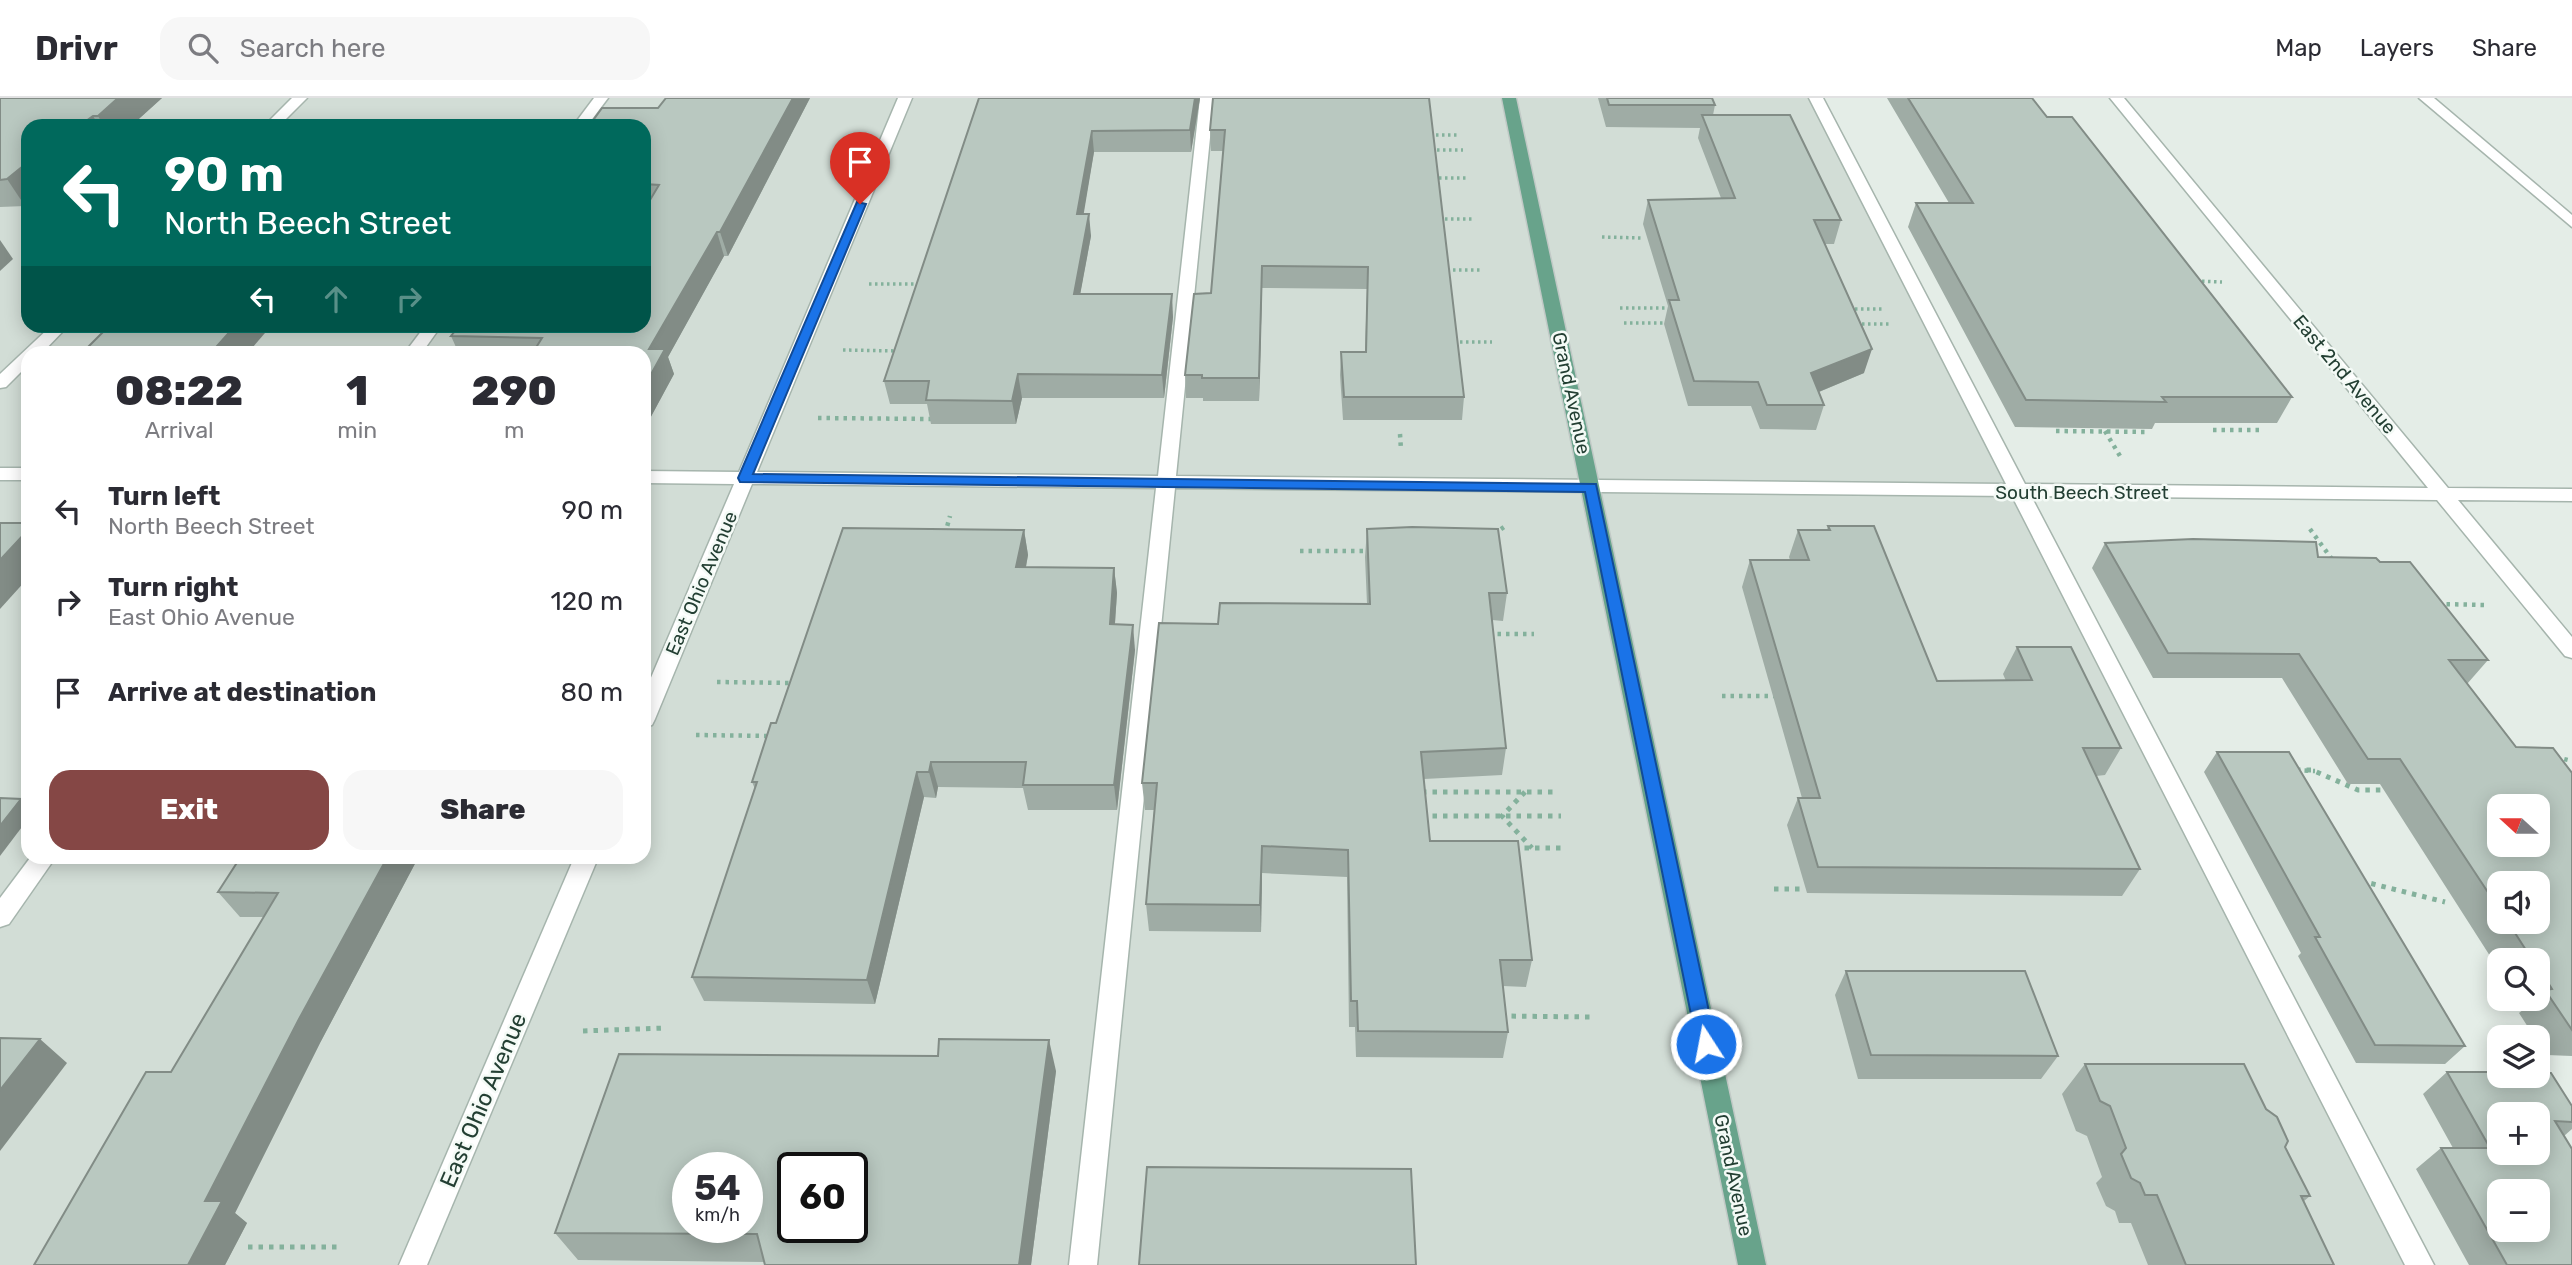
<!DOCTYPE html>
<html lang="en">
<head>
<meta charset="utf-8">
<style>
  :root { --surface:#fff; --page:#f7f7f7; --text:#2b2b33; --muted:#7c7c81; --line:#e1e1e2; --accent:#854745 }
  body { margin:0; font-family:Rubik,sans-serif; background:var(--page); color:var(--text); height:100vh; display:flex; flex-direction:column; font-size:26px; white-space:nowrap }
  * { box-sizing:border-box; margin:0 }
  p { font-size:23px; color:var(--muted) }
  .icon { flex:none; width:38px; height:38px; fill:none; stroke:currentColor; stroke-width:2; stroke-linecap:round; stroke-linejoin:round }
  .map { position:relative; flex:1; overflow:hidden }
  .panel { position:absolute; left:21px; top:248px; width:630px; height:518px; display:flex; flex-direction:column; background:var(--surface); border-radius:21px; box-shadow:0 4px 18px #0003 }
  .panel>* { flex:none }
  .banner { position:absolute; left:21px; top:21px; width:630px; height:214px; border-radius:21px; box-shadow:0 4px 18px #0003; background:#00695c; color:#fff; overflow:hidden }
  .needle { width:46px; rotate:291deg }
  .fabs { position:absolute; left:2487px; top:696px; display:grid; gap:14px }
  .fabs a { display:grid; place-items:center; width:63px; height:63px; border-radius:14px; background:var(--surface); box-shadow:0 4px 18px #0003; font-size:35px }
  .speed { position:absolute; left:672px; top:1054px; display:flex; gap:14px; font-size:35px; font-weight:700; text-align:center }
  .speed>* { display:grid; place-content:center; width:91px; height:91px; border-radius:50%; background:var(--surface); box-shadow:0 4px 18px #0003; line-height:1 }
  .speed small { font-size:18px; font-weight:400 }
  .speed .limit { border:4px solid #111; border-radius:10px; background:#fff; color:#111 }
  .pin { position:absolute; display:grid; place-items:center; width:60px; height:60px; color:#fff; margin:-72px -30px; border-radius:50% 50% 50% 0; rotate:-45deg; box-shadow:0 0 7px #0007 }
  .pin .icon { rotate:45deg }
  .me { position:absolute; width:77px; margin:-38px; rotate:349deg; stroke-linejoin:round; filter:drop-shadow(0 0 5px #0008) }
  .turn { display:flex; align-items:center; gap:24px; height:147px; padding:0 28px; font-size:32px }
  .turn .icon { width:91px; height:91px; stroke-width:2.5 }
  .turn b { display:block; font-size:49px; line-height:60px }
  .lanes { display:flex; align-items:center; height:66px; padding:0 28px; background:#0003; justify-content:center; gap:35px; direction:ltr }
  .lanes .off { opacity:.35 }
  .eta { display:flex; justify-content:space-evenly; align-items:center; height:119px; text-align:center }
  .eta b { font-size:42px; font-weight:800; line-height:49px }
  .button { display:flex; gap:14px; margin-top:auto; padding:14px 28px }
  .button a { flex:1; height:80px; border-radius:21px; background:var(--accent); color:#fff; font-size:28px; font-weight:800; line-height:80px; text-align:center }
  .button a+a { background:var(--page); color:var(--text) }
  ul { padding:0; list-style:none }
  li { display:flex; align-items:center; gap:21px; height:91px; padding:0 28px }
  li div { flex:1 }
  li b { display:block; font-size:26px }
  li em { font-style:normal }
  header { display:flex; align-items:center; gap:42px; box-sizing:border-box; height:98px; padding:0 35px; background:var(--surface); border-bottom:2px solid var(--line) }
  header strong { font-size:33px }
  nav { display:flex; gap:38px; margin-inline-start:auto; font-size:24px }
  .search { width:490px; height:63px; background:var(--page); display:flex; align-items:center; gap:18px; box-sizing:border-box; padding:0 24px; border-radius:21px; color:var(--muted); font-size:26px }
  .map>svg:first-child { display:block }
  .built { fill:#d2ddd6; fill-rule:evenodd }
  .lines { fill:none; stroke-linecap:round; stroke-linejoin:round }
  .minor-casing { stroke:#a6b5ad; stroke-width:3 }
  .major-casing { stroke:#c1c9c6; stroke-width:3 }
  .path-far2 { stroke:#84b19c; stroke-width:3.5; stroke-dasharray:2.5 3.5; stroke-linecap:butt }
  .path-far1 { stroke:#84b19c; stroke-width:4.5; stroke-dasharray:3.5 5; stroke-linecap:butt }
  .path { stroke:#84b19c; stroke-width:5; stroke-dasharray:4.5 6; stroke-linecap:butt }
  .minor { fill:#fff; fill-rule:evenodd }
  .major { fill:#68a38b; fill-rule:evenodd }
  .wall { fill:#9faca5; fill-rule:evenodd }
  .shaded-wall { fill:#828c86 }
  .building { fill:#b9c8c0; stroke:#828c86; stroke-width:2; fill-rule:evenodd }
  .route { fill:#1a73e8; stroke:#114b97; stroke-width:2 }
  .labels { text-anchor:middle; stroke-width:5; stroke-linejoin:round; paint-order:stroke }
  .street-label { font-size:19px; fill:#233f33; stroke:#f4faf6 }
  .near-street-label { font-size:23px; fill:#233f33; stroke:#f4faf6 }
</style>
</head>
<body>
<header>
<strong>Drivr</strong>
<div class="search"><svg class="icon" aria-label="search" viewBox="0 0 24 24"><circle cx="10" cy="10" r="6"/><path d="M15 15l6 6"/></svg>Search here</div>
<nav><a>Map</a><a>Layers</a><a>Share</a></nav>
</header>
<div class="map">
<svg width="2572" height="1167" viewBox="0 0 2572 1167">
  <rect width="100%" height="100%" fill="#e4ede7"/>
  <path class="built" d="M0 0H1816L2420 1167H0ZM28 28H644V228H28ZM28 256H644V760H28ZM688 1069H747V1129H688ZM793 1069H852V1129H793Z"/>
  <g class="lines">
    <defs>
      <g id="minor">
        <polygon points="292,0 307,0 279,28 264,28"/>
        <polygon points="594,0 608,0 587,28 573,28"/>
        <polygon points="898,0 912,0 757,374 1158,378 1200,0 1214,0 1176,378 2006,386 1809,0 1823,0 2025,386 2428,390 2110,0 2124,0 2448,390 2572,391 2572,403 2458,402 2572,539 2572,560 2565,558 2437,402 2031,398 2434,1167 2405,1167 2012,398 1175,390 1097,1167 1069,1167 1156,390 752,386 655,621 652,627 644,629 644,596 734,386 644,385 644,373 739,374"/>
        <polygon points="2419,0 2434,0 2572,117 2572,129"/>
        <polygon points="51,228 68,228 41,256 28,256 28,267 6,289 0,290 0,276"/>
        <polygon points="425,228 441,228 421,256 404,256"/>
        <rect x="0" y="370" width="28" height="12"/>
        <polygon points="30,760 55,760 9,826 0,829 0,800"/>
        <polygon points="574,760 598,760 427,1167 399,1167"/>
      </g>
      <polygon id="major" points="1502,0 1516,0 1766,1167 1738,1167"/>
    </defs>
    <use href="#minor" class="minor-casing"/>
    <use href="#major" class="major-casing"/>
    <g class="path-far2">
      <polyline points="1430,37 1460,37"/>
      <polyline points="1437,52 1463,52"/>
      <polyline points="1433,80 1467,80"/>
      <polyline points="1439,121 1473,121"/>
      <polyline points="1602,139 1643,140"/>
      <polyline points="1447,172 1481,172"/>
      <polyline points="2196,183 2222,184"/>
      <polyline points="869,186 920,186"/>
      <polyline points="1620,210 1672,210"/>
      <polyline points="1849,211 1882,211"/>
      <polyline points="1624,225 1669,225"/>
      <polyline points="1856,226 1889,226"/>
      <polyline points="1460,244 1492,244"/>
      <polyline points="843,252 899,253"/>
    </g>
    <g class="path-far1">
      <polyline points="818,320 932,321"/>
      <polyline points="2213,332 2264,332"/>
      <polyline points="2056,333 2149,334"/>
      <polyline points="2105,333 2120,358"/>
      <polyline points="1400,336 1401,352"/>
      <polyline points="2310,431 2334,464"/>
      <polyline points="945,436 950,418"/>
      <polyline points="1494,436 1504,429"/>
      <polyline points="1300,453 1369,453"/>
      <polyline points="2438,506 2485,507"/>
      <polyline points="1489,536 1534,536"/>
      <polyline points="717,584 794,585"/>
      <polyline points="1722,598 1777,598"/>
      <polyline points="696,637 772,638"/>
      <polyline points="2556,659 2572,663"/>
      <polyline points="2296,672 2315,673"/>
    </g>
    <g class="path">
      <polyline points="2296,672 2312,672 2358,692 2385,692"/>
      <polyline points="1422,694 1557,694"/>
      <polyline points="1525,694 1502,718 1532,750"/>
      <polyline points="1422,718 1561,718"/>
      <polyline points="1514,750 1565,750"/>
      <polyline points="2361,783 2445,804"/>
      <polyline points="1774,791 1805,791"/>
      <polyline points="1501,918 1591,919"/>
      <polyline points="583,933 666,930"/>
      <polyline points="248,1149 342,1149"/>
    </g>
    <use href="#minor" class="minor"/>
    <use href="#major" class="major"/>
  </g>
  <g class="wall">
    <polygon points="0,0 162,0 131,28 28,28 28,106 25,108 0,109"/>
    <polygon points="666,0 810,0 728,158 724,158 668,259 674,276 647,326 644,326 644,256 459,256 451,238 644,228 645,110 644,110 644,28"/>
    <polygon points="979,0 1200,0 1191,54 1094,54 1083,116 1091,138 1080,196 1173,219 1164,300 1022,300 1016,326 931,326 927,306 890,306 884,283"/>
    <polygon points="1429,0 1464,299 1462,322 1343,322 1340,277 1341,254 1365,254 1367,191 1262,190 1259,303 1203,303 1203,300 1186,300 1185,277 1211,195 1223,53 1211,53 1210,32"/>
    <polygon points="1598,0 1712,0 1715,7 1713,17 1841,122 1834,146 1825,146 1864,275 1819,294 1824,307 1816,332 1760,331 1751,308 1688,308 1664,226 1668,208 1643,126 1648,102 1721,100 1698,40 1700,30 1606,29"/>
    <polygon points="1887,0 2032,0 2047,19 2292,299 2277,325 2155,325 2152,331 2015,329 1908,129 1916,105 1949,105"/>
    <polygon points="1828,428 1937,583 2006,583 2003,576 2017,549 2121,650 2105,677 2096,678 2140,771 2122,798 1807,795 1787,727 1798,700 1802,700 1742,489 1750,462 1790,462 1789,459 1798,432 1827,432"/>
    <polygon points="1367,431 1507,495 1503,523 1492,522 1506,650 1502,677 1424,681 1430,743 1532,862 1526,889 1503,888 1508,934 1503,960 1356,959 1355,929 1349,929 1347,779 1262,775 1261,834 1149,833 1146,806 1154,712 1145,712 1142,685 1218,526 1367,506 1365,459"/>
    <polygon points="1024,432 1028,457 1026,469 1114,470 1117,495 1115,526 1135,552 1117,712 1028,712 1023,690 938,689 936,700 924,699 875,906 704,903 692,879 755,691 752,684 776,625"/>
    <path d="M2105 445 2380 464 2488 562 2467 586 2516 649 2572 675V958L2547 957 2538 943V940H2535L2519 915 2524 911 2518 901H2538V863H2499V872L2380 686H2348L2282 580H2153L2092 470ZM2499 786 2538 824H2499Z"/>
    <polygon points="2217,654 2465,948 2445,966 2356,965 2298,858 2301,855 2204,674"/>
    <polygon points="240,760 418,760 320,945 235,1115 247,1125 225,1167 34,1167 171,974 264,819 240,819 218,794"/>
    <polygon points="1846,873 2058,958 2041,981 1858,981 1835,897"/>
    <polygon points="2085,966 2285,1049 2310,1098 2304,1103 2334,1167 2148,1167 2131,1125 2119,1125 2115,1113 2106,1108 2096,1085 2102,1079 2087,1038 2076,1033 2062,996"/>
    <polygon points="1056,973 1031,1167 765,1167 764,1164 578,1162 555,1135"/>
    <polygon points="2447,974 2572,1008 2572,1031 2564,1038 2572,1167 2469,1167 2416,1071 2441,1050 2453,1050 2423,996"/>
  </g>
  <g class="shaded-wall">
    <polygon points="118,0 162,0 131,28 104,28 98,18"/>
    <polygon points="793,0 810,0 728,158 720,134"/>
    <polygon points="1195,0 1200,0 1191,54 1190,32"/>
    <polygon points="93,18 99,28 79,28"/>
    <polygon points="1092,33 1094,54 1080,138 1077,116"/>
    <polygon points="28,64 28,106 25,108 7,81"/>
    <polygon points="1089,116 1091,138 1076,219 1074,196"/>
    <polygon points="717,134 724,158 668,259 674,276 647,326 644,318 644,289 649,251"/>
    <polygon points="0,142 13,161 0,173"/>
    <polygon points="1262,168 1262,190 1259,303 1259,280"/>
    <polygon points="1172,196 1173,219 1164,300 1162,277"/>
    <polygon points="235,228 271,228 247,256 210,256"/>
    <polygon points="1872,251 1864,275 1804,300 1811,275"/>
    <polygon points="1018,276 1022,300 1016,326 1012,303"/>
    <polygon points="28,432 28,480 0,511 0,462"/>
    <polygon points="1024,432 1028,457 1021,495 1016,469"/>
    <polygon points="1114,470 1117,495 1113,552 1110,526"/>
    <polygon points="1133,527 1135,552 1117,712 1114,687"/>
    <polygon points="931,664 938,689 936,700 929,674"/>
    <polygon points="917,674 924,699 875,906 867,882"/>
    <polygon points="21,701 28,708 28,721 0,758 0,728"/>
    <polygon points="1262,748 1262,775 1261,834 1260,807"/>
    <polygon points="387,760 418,760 320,945 235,1115 247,1125 225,1167 188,1167 205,1103 299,921"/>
    <polygon points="40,941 67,965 0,1053 0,992"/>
    <polygon points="1049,942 1056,973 1031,1167 1019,1167"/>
  </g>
  <g class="building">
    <polygon points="0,0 118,0 98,18 93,18 79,28 28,28 28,64 7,81 0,82"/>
    <polygon points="666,0 793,0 720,134 717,134 649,251 665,251 644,289 644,256 532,256 542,240 451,238 459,228 644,228 644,112 659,87 644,86 644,28 589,28 602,10 658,10"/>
    <polygon points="979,0 1195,0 1190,32 1092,33 1077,116 1089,116 1074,196 1172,196 1162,277 1018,276 1012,303 926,302 929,283 884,283"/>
    <polygon points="1213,0 1429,0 1464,299 1344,299 1341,254 1366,254 1368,169 1262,168 1259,280 1202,280 1202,277 1185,277 1194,196 1211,195 1225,32 1210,32"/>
    <polygon points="1607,0 1712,0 1715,7 1609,7"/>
    <polygon points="1908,0 2032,0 2047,19 2072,19 2292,299 2162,299 2166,304 2026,302 1916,105 1973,105"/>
    <polygon points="1702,17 1790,17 1841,122 1814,122 1872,251 1811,275 1824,307 1767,307 1758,284 1694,283 1669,202 1679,202 1648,102 1735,100"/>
    <polygon points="109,228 235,228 210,256 81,256"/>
    <polygon points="0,425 28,425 28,432 0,462"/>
    <polygon points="1828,428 1874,428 1937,583 2032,582 2017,549 2071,549 2121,650 2083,650 2140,771 1818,769 1798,700 1820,700 1750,462 1809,462 1798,432 1830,432"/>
    <polygon points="1412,429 1498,431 1507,495 1489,495 1506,650 1421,654 1430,743 1518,743 1532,862 1500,862 1508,934 1358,933 1357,903 1351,903 1348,752 1262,748 1260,807 1146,806 1157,685 1142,685 1159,525 1218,526 1220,505 1370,506 1367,431"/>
    <polygon points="843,430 1024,432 1016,469 1114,470 1110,526 1133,527 1114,687 1023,687 1026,664 931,664 929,674 917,674 867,882 692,879 757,684 752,684 771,625 776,625"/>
    <path d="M2193 441 2316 444 2318 459 2376 460 2380 464H2410L2488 562H2449L2516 649 2553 650 2572 675V932L2545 892 2552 891 2538 869V863H2533L2508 824H2538V786H2499V811L2400 661H2368L2299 556 2168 555 2105 445ZM2499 709H2538V747H2499Z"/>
    <polygon points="2217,654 2289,654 2465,948 2375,947 2315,839 2320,839"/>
    <polygon points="0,700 21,701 0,728"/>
    <polygon points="240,760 387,760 299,921 205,1103 222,1103 188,1167 34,1167 146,974 171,974 278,795 218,794"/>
    <polygon points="1846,873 2025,873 2058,958 1871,957"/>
    <polygon points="0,940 40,941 0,992"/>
    <path d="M939 941 1049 942 1019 1167H765L757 1136 555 1135 619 956 938 958ZM688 1069H747V1129H688ZM793 1069H852V1129H793Z"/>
    <polygon points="2085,966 2244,966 2266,1011 2277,1019 2288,1043 2285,1049 2310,1098 2301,1098 2334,1167 2186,1167 2157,1097 2145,1097 2140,1085 2131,1080 2121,1056 2126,1050 2110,1008 2100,1003"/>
    <path d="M2447 974H2499V978H2538V975H2551L2572 1008V1024L2555 1023 2572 1051V1167H2507L2441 1050H2490ZM2499 1017H2538V1055H2499ZM2499 1094H2538V1132H2499Z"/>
    <polygon points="1147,1069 1411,1071 1416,1167 1139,1167"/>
  </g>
  <polygon class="route" points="857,104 866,106 753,376 1596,386 1716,946 1713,953 1706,955 1699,953 1697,946 1585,394 740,384 738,380"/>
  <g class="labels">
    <g class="street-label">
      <text transform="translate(2345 276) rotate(50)" y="7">East 2nd Avenue</text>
      <text transform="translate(1572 295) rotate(78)" y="7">Grand Avenue</text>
      <text x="2082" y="401">South Beech Street</text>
      <text transform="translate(701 485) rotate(-67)" y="7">East Ohio Avenue</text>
      <text transform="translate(1734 1077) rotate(78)" y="7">Grand Avenue</text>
    </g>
    <g class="near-street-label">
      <text transform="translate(483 1002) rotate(-67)" y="8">East Ohio Avenue</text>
    </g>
  </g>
</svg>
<div class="fabs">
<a><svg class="needle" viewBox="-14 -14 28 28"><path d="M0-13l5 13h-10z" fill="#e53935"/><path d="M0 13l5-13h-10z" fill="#7c7c81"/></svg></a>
<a><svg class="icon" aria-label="sound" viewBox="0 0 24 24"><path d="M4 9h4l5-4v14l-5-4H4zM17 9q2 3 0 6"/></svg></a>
<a><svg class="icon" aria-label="search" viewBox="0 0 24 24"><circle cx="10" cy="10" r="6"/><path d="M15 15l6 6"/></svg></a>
<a><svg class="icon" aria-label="layers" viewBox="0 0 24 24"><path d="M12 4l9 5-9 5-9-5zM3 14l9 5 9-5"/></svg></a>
<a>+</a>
<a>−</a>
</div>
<div class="speed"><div>54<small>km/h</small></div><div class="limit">60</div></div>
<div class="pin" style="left:860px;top:106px;background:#d93025"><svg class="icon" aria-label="arrive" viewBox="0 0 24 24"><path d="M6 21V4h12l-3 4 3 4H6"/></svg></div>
<svg class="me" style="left:1706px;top:946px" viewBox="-20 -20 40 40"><circle r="17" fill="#1a73e8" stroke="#fff" stroke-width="3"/><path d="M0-11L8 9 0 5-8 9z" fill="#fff"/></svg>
<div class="banner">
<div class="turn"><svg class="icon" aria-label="left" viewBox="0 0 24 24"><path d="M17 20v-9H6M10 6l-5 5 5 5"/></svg><div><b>90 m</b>North Beech Street</div></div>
<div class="lanes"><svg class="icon" aria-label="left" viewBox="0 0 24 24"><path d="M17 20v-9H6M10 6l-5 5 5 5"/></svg><svg class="icon off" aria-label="ahead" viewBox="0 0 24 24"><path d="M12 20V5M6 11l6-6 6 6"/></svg><svg class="icon off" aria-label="right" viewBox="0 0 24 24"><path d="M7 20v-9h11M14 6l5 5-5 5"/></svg></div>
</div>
<section class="panel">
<div class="eta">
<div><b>08:22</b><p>Arrival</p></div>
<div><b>1</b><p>min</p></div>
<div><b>290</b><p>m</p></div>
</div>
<ul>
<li><svg class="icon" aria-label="left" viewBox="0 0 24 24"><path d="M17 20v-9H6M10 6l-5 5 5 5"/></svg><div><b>Turn left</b><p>North Beech Street</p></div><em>90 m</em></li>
<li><svg class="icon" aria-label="right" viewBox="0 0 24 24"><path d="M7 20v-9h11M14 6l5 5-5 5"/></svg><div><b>Turn right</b><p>East Ohio Avenue</p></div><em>120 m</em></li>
<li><svg class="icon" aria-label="arrive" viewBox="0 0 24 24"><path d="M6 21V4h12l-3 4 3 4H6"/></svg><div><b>Arrive at destination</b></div><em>80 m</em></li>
</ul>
<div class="button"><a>Exit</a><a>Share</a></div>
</section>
</div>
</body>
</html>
